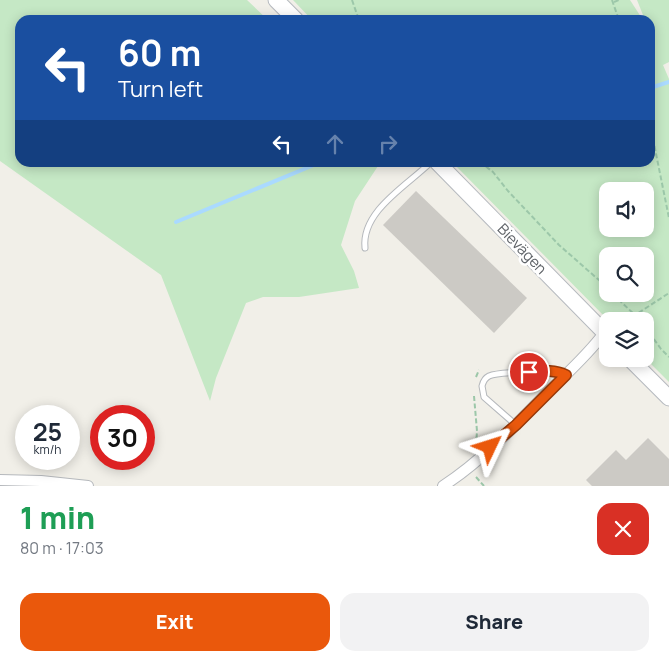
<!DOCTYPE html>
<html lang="en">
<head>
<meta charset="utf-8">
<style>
  :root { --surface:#fff; --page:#f2f2f3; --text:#1f2937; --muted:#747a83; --accent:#ea580c }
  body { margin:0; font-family:Manrope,sans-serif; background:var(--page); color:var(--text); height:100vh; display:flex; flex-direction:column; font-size:19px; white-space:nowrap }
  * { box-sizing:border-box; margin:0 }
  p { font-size:16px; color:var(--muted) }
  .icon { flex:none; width:28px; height:28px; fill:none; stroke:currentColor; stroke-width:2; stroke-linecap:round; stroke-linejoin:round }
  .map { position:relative; height:486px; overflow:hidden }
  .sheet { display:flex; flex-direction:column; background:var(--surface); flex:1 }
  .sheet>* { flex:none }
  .banner { position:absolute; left:15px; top:15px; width:640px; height:152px; border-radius:15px; box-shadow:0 2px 12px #0003; background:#1a4fa0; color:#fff; overflow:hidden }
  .controls { position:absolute; left:599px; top:182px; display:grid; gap:10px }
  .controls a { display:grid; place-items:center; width:55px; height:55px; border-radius:10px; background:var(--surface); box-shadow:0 2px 12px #0003; font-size:25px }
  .speed { position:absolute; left:15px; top:405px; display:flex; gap:10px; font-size:25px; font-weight:700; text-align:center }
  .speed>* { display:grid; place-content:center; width:65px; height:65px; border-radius:50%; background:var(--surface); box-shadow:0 2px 12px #0003; line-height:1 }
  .speed small { font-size:12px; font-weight:400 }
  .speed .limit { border:8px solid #d22; background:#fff; color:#111 }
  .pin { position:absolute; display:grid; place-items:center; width:42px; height:42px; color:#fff; margin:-21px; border:2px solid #fff; border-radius:50%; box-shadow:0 1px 5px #0007 }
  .me { position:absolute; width:55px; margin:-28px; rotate:49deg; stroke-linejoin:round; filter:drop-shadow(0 0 4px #0008) }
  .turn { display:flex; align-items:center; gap:18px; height:105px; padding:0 20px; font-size:22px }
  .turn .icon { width:65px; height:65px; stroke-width:2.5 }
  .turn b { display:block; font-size:35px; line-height:42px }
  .lanes { display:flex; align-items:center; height:48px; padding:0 20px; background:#0003; justify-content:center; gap:25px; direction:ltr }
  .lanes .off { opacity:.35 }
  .round { display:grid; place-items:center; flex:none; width:52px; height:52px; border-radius:15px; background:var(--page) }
  .overview { display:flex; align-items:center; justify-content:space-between; height:85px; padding:0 20px }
  h1 { font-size:30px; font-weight:800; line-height:38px; color:#1e9e55 }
  .primary-button { display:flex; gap:10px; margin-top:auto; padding:10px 20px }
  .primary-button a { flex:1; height:58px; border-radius:15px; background:var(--accent); color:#fff; font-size:20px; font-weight:800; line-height:58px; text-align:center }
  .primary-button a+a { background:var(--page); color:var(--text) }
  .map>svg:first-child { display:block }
  .green { fill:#c5e8c5; fill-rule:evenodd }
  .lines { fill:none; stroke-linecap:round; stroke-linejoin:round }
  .stream { stroke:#aadaff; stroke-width:4 }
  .building { fill:#cccac5 }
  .lane-casing { stroke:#b5b8bc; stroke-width:7 }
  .street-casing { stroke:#b5b8bc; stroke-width:12 }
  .secondary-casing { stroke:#b6babf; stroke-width:17 }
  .path { stroke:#9cc7a9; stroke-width:2; stroke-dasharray:5 2.5; stroke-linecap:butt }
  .lane { stroke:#fff; stroke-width:5 }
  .street { stroke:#fff; stroke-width:10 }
  .secondary { stroke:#fff; stroke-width:15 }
  .route-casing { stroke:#983908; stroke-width:12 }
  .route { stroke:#ea580c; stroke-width:9 }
  .labels { text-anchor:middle; stroke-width:5; stroke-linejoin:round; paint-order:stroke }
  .street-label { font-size:15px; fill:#5f6368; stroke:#fff }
</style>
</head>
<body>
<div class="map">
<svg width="669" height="486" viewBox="0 0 669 486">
  <rect width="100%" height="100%" fill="#f1efe8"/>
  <g class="green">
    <polygon points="0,0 247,0 268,20 20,20 20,162 380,163 355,201 341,245 354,271 359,288 299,297 263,297 246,303 216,378 210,401 161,275 0,161"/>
    <polygon points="293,0 630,0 643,20 312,20"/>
    <path d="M637 0H669V62L663 65 669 79V382L645 358V321H609L453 163 650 162V20H645ZM608 191H645V229H608ZM608 256H645V294H608Z"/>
  </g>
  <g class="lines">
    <g class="stream">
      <polyline points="650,88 669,82"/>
      <polyline points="176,222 321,162"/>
    </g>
  </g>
  <g class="building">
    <polygon points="416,191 527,298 494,333 383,225"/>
    <polygon points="648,438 669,459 669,486 592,486 586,480 616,450 626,460"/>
  </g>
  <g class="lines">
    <defs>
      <g id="lane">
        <path d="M365 248C361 211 408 185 431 162"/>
        <path d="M516 425 484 397 482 386C483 382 485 378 489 376 499 372 555 370 565 375"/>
      </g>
      <g id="street">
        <polyline points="0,480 41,481 88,486"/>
        <path d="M443 486C479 463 516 425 546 394 566 374 587 356 604 333"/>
      </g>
      <g id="secondary">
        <polyline points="276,0 296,20"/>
        <polyline points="437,162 608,336"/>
        <polyline points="630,359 669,398"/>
      </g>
    </defs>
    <use href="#lane" class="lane-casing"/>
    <use href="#street" class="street-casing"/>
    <use href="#secondary" class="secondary-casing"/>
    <g class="path">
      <polyline points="352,0 359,20"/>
      <polyline points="612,0 619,20"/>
      <polyline points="614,2 619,0"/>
      <polyline points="650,124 669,218"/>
      <polyline points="480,162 493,172 508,191 559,245 608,288"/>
      <polyline points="613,294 641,321"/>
      <polyline points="626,321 669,293"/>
      <polyline points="645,327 661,349 669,357"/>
      <polyline points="476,377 479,370"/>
      <polyline points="474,396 477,431 476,446"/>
      <polyline points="476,477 484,486"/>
    </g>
    <use href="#lane" class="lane"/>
    <use href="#street" class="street"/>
    <use href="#secondary" class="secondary"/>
  </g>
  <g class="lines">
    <defs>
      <path id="route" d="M490 447 516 425 566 375C554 369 541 371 529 372"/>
    </defs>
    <use href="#route" class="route-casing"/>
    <use href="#route" class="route"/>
  </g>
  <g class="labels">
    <g class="street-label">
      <text transform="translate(522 249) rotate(46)" y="5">Bievägen</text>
    </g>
  </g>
</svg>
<div class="controls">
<a><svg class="icon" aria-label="sound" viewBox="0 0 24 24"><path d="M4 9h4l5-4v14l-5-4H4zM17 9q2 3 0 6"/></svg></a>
<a><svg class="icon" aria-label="search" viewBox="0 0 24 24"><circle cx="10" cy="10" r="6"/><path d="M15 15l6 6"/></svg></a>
<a><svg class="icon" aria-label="layers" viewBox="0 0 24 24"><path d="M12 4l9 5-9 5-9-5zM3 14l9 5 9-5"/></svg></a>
</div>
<div class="speed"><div>25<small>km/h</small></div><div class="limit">30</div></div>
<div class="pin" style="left:529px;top:372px;background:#d93025"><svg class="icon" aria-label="arrive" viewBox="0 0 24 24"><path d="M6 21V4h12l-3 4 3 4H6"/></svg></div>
<svg class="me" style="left:490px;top:447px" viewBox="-20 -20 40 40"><path d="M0-17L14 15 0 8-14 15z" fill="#ea580c" stroke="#fff" stroke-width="4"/></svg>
<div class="banner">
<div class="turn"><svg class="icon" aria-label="left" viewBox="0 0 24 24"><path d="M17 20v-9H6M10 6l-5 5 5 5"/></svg><div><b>60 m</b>Turn left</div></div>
<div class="lanes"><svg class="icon" aria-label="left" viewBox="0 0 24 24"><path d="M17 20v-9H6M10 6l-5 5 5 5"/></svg><svg class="icon off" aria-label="ahead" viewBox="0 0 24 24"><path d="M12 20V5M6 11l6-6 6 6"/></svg><svg class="icon off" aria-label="right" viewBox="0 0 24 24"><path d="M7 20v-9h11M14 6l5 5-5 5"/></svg></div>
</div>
</div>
<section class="sheet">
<div class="overview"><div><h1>1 min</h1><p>80 m · 17:03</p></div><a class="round" style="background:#d93025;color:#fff"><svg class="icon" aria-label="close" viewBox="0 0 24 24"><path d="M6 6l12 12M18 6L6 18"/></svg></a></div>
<div class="primary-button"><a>Exit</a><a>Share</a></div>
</section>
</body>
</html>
